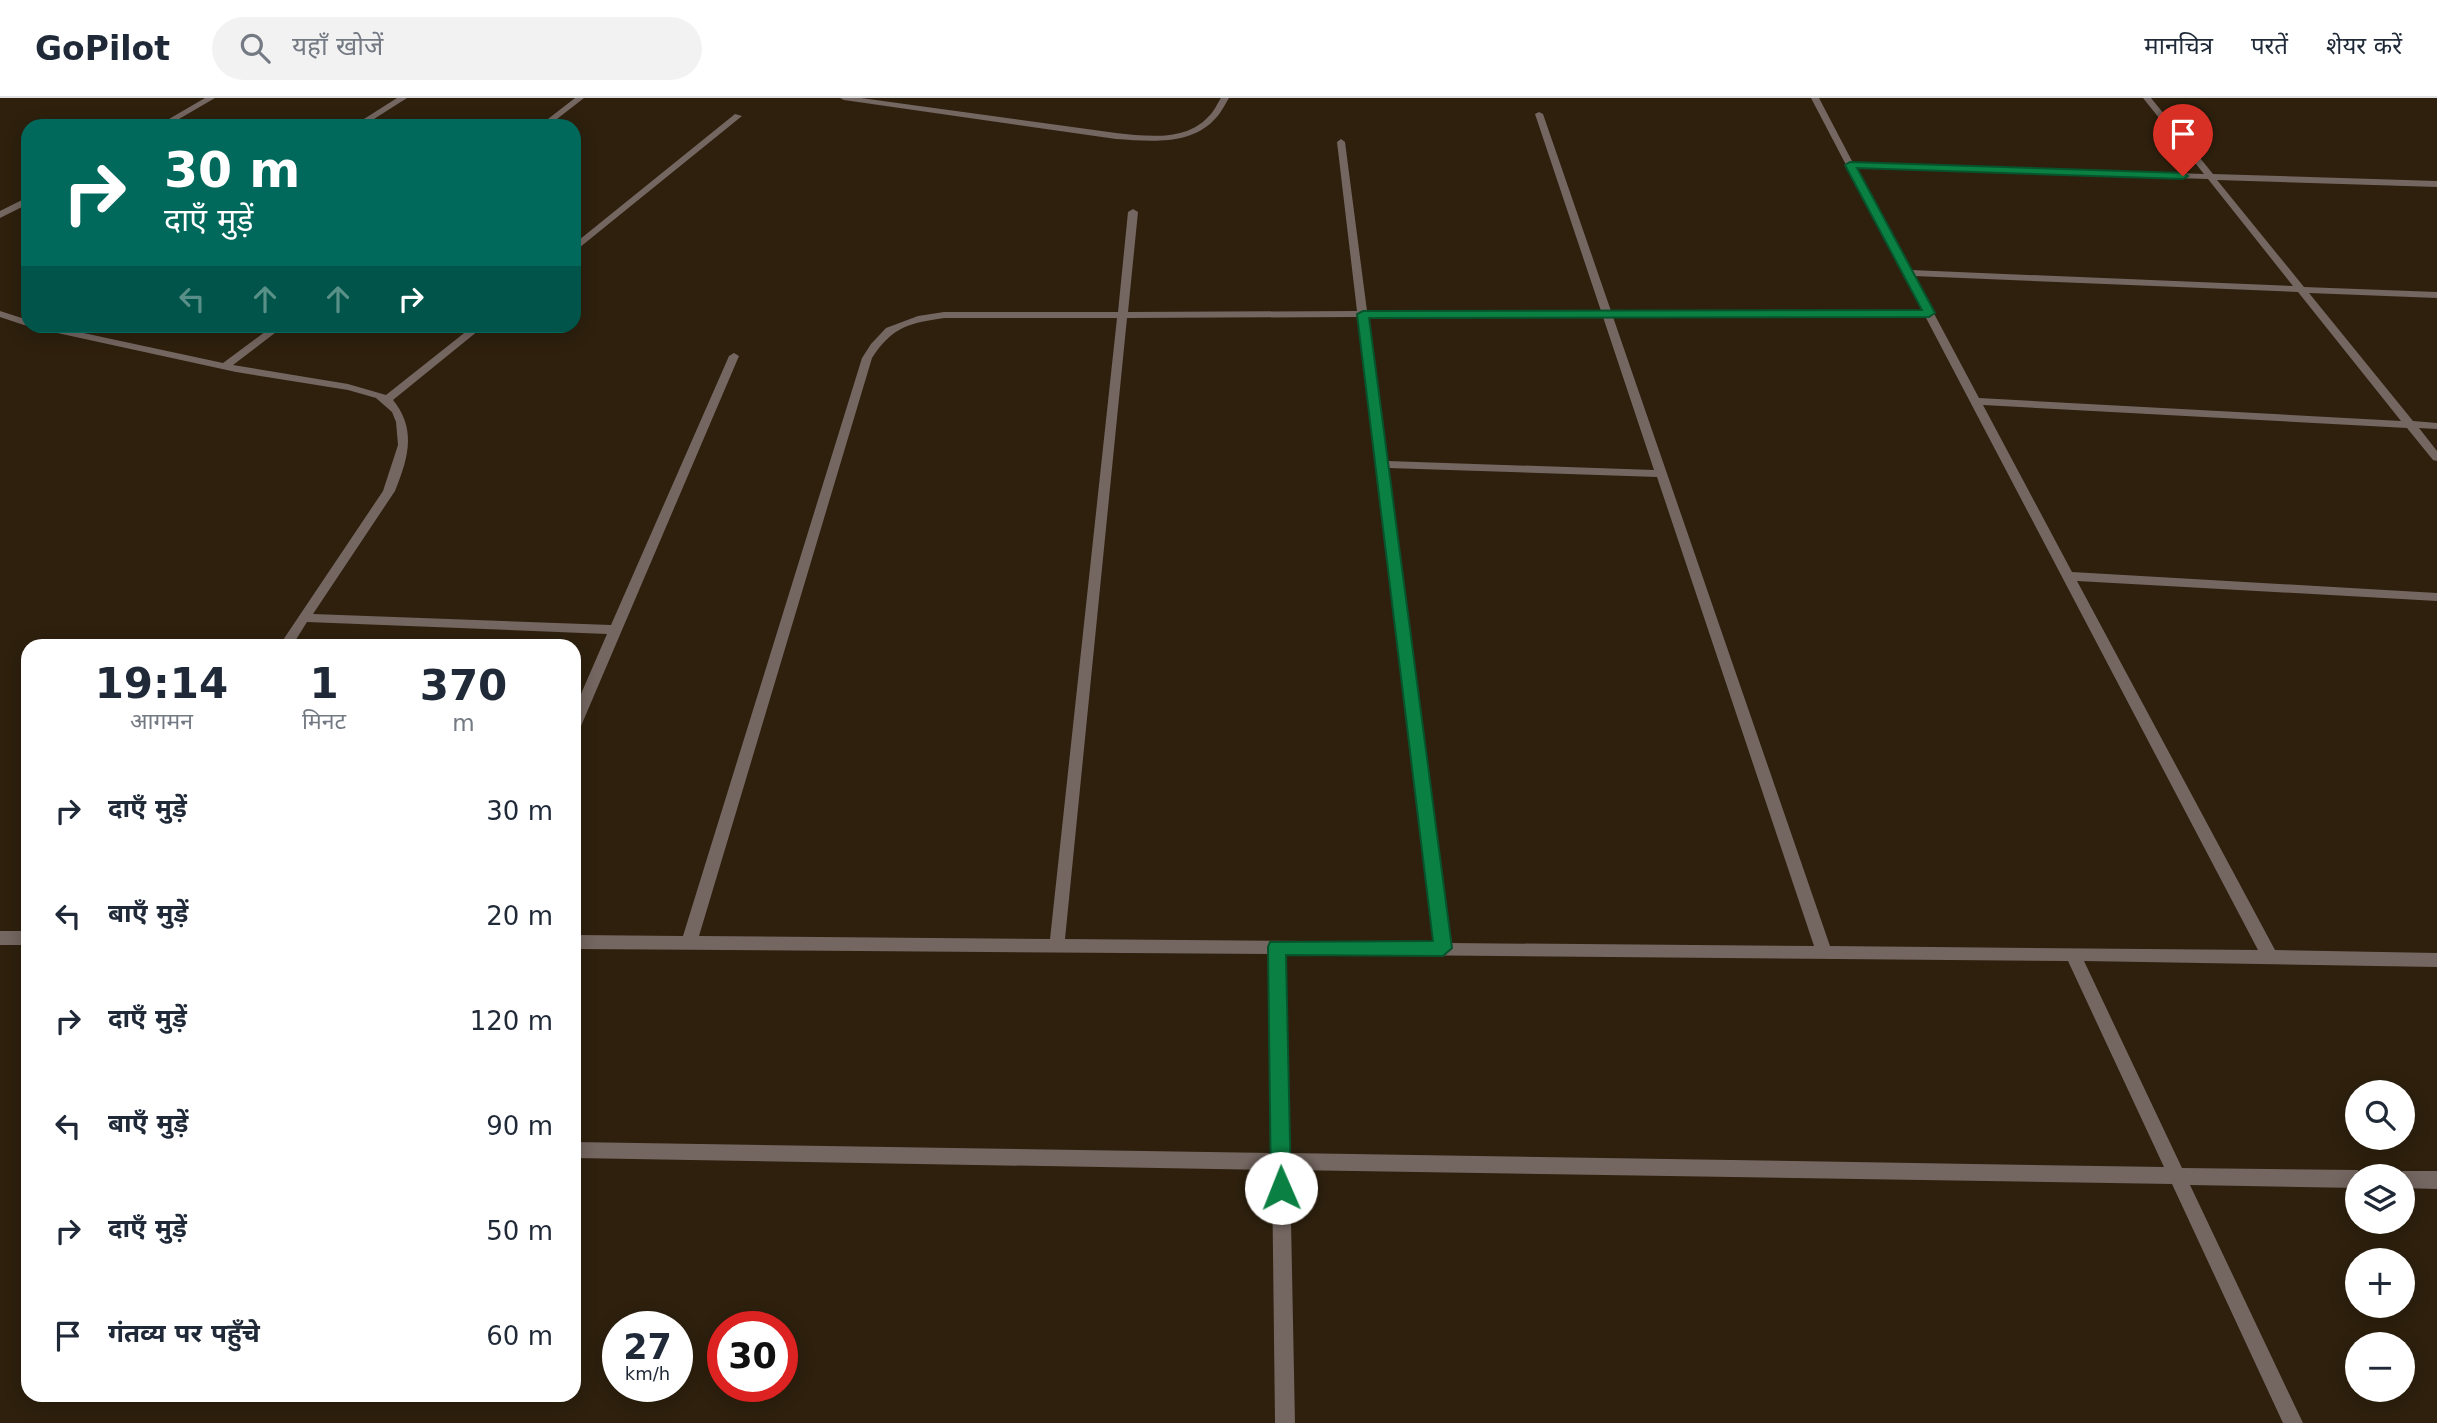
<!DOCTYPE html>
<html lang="hi">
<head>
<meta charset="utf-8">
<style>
  :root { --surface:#fff; --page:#f2f2f3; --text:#1f2937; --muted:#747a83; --line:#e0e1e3 }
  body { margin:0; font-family:"DejaVu Sans","Noto Sans Devanagari",sans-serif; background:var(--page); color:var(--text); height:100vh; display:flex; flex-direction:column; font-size:26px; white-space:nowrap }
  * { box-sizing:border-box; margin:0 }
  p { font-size:23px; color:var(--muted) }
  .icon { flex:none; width:38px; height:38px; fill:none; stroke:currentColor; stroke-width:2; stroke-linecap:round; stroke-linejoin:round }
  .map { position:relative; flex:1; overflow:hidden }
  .details { position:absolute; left:21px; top:541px; width:560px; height:763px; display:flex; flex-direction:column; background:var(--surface); border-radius:21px; box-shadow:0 4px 18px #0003 }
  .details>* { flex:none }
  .top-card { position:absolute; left:21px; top:21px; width:560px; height:214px; border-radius:21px; box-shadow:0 4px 18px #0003; background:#00695c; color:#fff; overflow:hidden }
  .controls { position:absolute; left:2345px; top:982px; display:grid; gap:14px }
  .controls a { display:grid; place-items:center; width:70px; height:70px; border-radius:50%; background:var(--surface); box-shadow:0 4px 18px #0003; font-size:35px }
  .speed { position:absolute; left:602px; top:1213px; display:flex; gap:14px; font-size:35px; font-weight:700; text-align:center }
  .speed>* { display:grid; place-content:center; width:91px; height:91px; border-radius:50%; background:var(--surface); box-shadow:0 4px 18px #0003; line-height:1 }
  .speed small { font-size:18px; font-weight:400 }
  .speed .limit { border:10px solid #d22; background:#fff; color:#111 }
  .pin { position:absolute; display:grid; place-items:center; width:60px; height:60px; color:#fff; margin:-72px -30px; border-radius:50% 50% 50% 0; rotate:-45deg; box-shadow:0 0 7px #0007 }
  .pin .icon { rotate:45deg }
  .me { position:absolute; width:77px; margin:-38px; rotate:359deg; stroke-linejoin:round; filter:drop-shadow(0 0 5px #0008) }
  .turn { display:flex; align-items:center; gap:24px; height:147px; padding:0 28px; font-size:32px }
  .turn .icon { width:91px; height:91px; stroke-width:2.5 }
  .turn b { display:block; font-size:49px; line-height:60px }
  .lanes { display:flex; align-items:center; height:66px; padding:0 28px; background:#0003; justify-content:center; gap:35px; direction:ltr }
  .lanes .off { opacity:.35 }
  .eta { display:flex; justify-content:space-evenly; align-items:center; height:119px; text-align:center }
  .eta b { font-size:42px; font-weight:600; line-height:49px }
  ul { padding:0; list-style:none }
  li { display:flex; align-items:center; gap:21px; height:105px; padding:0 28px }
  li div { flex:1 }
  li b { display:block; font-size:26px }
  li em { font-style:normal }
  header { display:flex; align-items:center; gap:42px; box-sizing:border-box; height:98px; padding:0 35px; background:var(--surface); border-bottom:2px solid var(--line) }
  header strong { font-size:33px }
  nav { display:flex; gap:38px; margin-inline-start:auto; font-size:24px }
  .search { width:490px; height:63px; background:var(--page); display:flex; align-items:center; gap:18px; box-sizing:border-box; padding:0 24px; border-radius:38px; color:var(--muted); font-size:26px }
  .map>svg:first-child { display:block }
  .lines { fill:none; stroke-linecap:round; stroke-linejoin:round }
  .minor { fill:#746661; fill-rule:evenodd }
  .route { fill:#0b8043; stroke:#07532c; stroke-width:2 }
</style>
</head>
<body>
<header>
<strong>GoPilot</strong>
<div class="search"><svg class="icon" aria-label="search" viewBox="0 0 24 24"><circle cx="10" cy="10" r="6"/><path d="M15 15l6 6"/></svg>यहाँ खोजें</div>
<nav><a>मानचित्र</a><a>परतें</a><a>शेयर करें</a></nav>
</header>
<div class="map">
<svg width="2437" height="1325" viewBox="0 0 2437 1325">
  <rect width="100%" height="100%" fill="#2e200d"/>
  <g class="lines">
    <g class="minor">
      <polygon points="205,0 215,0 167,28 157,28"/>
      <polygon points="397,0 407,0 363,28 353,28"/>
      <polygon points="575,0 584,0 548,28 539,28"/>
      <path d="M840 0H861L1116 35C1146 38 1185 44 1208 19 1214 14 1217 6 1221 0H1229C1224 8 1220 17 1213 23 1188 48 1148 43 1116 41L844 2Z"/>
      <path d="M1811 0H1819L1853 65 2204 76 2143 0H2151L2213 76 2437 83V89L2217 82 2304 189 2437 194V200L2309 195 2413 323 2437 325V331L2419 330 2437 353V363L2433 362 2407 330 1983 307 2072 474 2437 495V503L2077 483 2275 852 2437 855V869L2084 863 2182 1070 2357 1072 2363 1075 2365 1078H2357V1090L2190 1087 2303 1325H2283L2172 1086 1290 1072 1295 1325H1275L1272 1072 574 1060V1044L1272 1055 1269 856 574 851V837L683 838 862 260 871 246 886 230 918 218 944 214H1118L1128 114 1133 111 1138 114 1128 214 1357 213 1337 44 1341 41 1345 44 1367 213H1601L1535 16 1539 14 1543 16 1611 213 1922 212ZM1856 70 2208 81 2293 188 1911 172ZM1914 178 2298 194 2401 323 1979 300ZM1925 218 2258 852 1830 848 1613 219ZM1358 219 1434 844 1065 841 1127 220ZM1368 219H1603L1654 372 1387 363ZM944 220H1117L1050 841 699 838 872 260C892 229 909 225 944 220ZM1388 370 1657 379 1814 848 1450 845ZM1285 856 2068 863 2164 1069 1289 1055Z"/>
      <polygon points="735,16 742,18 574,154 574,146"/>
      <polygon points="28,99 28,106 0,120 0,113"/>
      <polygon points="0,213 28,222 28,228 30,228 24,227 0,219"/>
      <path d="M34 228H51L223 265 273 228H284L233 267 348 286 386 297 473 228H484L393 302C417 331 408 361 395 393L313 516 611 527 729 258 734 255 739 258 581 628 574 633V612L607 536 307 524 292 548H279L383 393 398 347 396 324 392 314 376 300 348 292 236 274 39 231Z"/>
      <rect x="0" y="833" width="28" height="14"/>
      <polygon points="2403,1073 2437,1073 2437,1091 2403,1090 2403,1078 2396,1078"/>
    </g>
  </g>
  <polygon class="route" points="1850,64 2183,75 2188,78 2183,81 1857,70 1935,215 1929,219 1369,220 1452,850 1443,858 1286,857 1291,1090 1288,1096 1281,1099 1274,1096 1271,1090 1268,849 1270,844 1433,843 1357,216 1363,213 1922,212 1845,67"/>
</svg>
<div class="controls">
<a><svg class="icon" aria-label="search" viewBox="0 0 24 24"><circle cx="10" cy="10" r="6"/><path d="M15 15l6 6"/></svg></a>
<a><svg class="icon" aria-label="layers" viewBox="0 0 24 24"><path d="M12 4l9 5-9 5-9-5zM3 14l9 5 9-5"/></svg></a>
<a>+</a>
<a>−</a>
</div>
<div class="speed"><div>27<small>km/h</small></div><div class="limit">30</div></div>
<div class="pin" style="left:2183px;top:78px;background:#d93025"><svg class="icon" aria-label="arrive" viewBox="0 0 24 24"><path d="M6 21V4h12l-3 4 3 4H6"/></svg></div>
<svg class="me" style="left:1281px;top:1090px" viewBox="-20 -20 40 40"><circle r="19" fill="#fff"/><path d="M0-13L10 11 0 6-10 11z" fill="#0b8043"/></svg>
<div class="top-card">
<div class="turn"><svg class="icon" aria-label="right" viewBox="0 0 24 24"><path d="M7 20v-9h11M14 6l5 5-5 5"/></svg><div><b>30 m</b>दाएँ मुड़ें</div></div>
<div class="lanes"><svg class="icon off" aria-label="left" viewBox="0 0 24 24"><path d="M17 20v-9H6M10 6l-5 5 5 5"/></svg><svg class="icon off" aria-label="ahead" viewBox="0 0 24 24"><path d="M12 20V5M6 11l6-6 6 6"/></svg><svg class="icon off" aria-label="ahead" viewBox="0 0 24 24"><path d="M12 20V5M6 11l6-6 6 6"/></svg><svg class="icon" aria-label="right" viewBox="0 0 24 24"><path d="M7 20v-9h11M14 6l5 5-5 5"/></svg></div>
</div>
<section class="details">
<div class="eta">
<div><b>19:14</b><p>आगमन</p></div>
<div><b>1</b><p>मिनट</p></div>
<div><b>370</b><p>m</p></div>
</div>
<ul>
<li><svg class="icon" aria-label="right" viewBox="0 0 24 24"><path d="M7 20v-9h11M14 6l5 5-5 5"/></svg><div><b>दाएँ मुड़ें</b></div><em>30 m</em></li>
<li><svg class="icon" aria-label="left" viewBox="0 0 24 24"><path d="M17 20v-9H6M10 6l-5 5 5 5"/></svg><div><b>बाएँ मुड़ें</b></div><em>20 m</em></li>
<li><svg class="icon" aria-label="right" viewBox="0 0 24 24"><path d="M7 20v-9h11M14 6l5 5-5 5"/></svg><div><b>दाएँ मुड़ें</b></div><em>120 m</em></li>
<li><svg class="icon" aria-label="left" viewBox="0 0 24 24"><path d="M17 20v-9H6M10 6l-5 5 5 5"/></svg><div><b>बाएँ मुड़ें</b></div><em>90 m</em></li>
<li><svg class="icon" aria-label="right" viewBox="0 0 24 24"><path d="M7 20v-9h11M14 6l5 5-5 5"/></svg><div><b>दाएँ मुड़ें</b></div><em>50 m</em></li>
<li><svg class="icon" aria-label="arrive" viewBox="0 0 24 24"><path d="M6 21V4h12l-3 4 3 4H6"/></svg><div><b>गंतव्य पर पहुँचे</b></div><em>60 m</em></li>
</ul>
</section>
</div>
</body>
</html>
